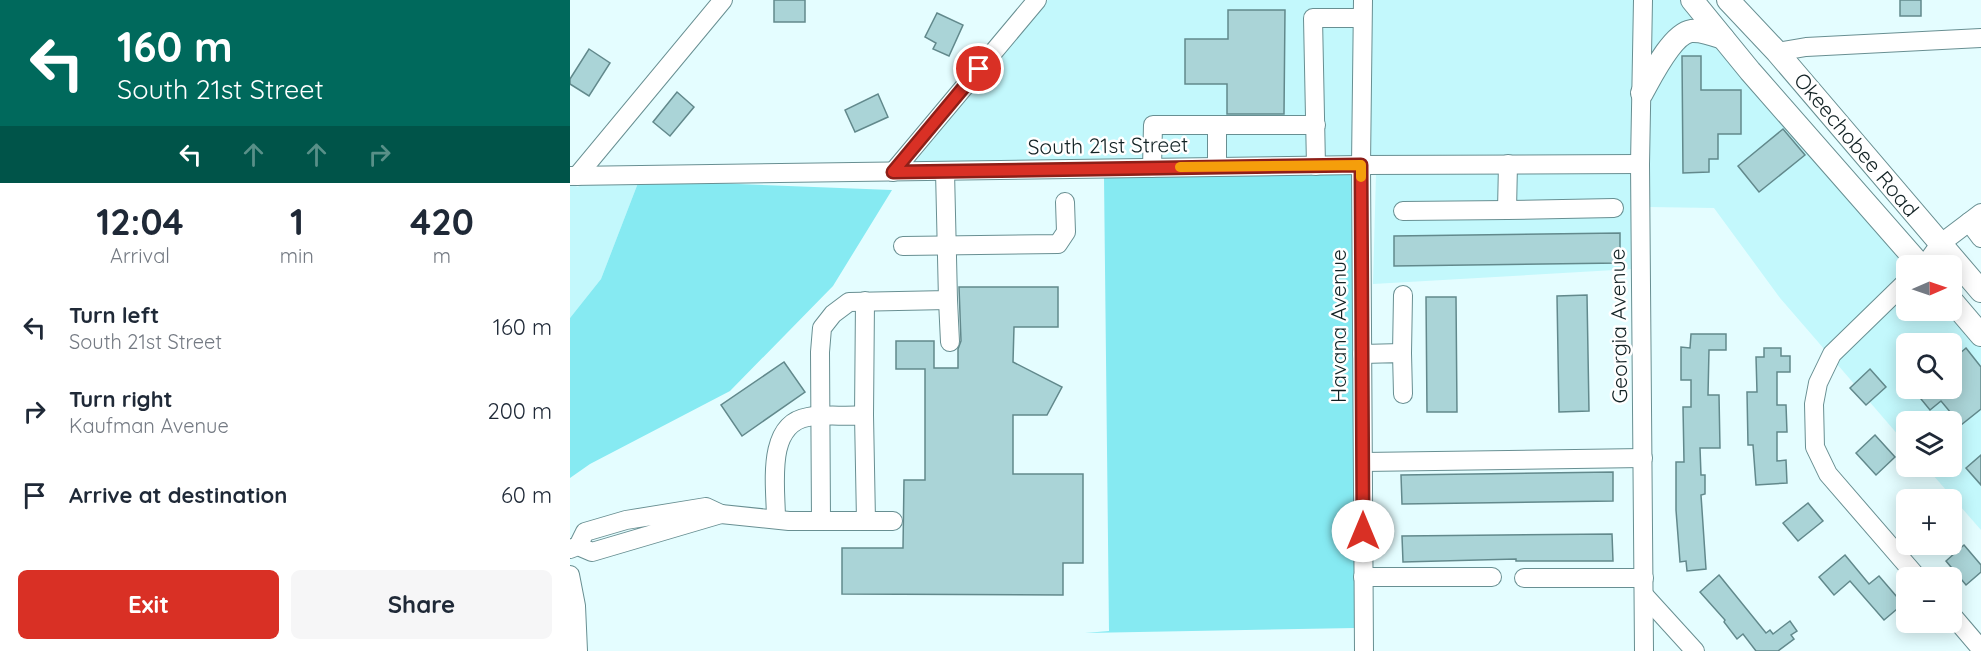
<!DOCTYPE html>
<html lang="en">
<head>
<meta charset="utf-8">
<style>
  :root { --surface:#fff; --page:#f6f6f7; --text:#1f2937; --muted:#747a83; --accent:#d93025 }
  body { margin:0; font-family:Quicksand,sans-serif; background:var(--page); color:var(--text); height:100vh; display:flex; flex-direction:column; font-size:22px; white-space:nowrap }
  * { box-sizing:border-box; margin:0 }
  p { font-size:20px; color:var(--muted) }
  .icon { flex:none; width:33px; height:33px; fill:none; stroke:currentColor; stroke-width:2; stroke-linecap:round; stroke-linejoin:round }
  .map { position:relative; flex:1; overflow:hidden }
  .details { display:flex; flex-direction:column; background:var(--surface); width:570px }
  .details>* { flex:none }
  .guide { background:#00695c; color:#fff; overflow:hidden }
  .needle { width:39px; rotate:88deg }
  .buttons { position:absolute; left:1326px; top:255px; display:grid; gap:12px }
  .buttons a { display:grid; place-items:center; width:66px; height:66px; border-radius:9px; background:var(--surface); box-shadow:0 3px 15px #0003; font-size:30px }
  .pin { position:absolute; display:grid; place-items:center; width:51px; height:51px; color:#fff; margin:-26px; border:3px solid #fff; border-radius:50%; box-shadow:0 2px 6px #0007 }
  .me { position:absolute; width:66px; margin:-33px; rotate:0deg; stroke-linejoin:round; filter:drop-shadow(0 0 4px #0008) }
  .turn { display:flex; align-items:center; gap:21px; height:126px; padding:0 18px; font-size:27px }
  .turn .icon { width:78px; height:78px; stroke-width:2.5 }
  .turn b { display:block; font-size:42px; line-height:51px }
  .lanes { display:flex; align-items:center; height:57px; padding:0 18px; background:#0003; justify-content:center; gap:30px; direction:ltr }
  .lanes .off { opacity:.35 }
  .eta { display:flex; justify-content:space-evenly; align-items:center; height:102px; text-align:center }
  .eta b { font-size:36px; font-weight:700; line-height:42px }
  .primary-button { display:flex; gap:12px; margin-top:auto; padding:12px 18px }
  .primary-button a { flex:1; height:69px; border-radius:9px; background:var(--accent); color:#fff; font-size:24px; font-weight:700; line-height:69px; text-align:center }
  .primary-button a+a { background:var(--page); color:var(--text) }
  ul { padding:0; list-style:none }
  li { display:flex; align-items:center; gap:18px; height:84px; padding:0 18px }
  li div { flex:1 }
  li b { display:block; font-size:22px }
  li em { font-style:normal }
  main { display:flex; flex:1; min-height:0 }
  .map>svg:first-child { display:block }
  .built { fill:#c3f8fc; fill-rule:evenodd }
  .green { fill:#86eaf2 }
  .building { fill:#aad4d7; stroke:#62898c; stroke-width:1.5 }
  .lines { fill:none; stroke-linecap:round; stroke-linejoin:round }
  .minor-casing { stroke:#688f92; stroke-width:20 }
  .major-casing { stroke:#688f92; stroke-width:24 }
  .minor { stroke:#fff; stroke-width:18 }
  .major { stroke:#fff; stroke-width:22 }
  .route-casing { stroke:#8d1f18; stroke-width:15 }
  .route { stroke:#d93025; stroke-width:10 }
  .slow { stroke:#f59e0b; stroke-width:10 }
  .labels { text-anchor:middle; stroke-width:5; stroke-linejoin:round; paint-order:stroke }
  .street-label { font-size:21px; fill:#122224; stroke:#fff }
</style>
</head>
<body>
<main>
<section class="details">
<div class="guide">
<div class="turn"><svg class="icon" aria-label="left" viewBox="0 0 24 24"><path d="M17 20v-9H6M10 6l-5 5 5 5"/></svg><div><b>160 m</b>South 21st Street</div></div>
<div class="lanes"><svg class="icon" aria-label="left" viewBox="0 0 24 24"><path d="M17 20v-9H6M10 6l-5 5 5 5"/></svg><svg class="icon off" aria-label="ahead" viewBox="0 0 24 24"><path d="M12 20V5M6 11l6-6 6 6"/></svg><svg class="icon off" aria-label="ahead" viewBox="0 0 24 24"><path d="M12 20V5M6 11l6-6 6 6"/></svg><svg class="icon off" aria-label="right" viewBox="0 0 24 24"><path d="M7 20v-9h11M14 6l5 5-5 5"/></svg></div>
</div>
<div class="eta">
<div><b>12:04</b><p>Arrival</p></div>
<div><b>1</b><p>min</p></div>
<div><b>420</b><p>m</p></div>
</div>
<ul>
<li><svg class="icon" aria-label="left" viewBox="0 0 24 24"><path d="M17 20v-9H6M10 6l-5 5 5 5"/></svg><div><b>Turn left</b><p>South 21st Street</p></div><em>160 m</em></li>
<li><svg class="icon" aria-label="right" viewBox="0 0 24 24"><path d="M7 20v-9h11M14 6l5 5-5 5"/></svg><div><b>Turn right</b><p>Kaufman Avenue</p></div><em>200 m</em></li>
<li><svg class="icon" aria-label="arrive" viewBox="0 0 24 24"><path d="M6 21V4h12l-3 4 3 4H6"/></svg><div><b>Arrive at destination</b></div><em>60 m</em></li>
</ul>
<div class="primary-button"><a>Exit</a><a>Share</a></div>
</section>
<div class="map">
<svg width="1411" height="651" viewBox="0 0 1411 651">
  <rect width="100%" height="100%" fill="#e4fdff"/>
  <g class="built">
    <polygon points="478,0 784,0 782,157 344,163"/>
    <polygon points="802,0 1064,0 1061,156 800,157"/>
    <polygon points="1082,0 1110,0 1173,75 1336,266 1336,271 1255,350 1210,298 1144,208 1079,207"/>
    <polygon points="1061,172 1062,269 803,284 806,173"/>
    <polygon points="68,183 31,279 0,318 0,184 8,187 11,184"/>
    <path d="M1336 294V310L1378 311 1411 348V530L1356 467 1382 466V422H1336V444L1267 364 1270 358ZM1336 344H1382V388H1336Z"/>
  </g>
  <g class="green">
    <polygon points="782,173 785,628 515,633 539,631 534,177"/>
    <polygon points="117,182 322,190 263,286 160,391 20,464 0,478 0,318 31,279 68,183"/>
  </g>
  <g class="building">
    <rect x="204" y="0" width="31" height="22"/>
    <rect x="1330" y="0" width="21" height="16"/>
    <polygon points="658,10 715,10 714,114 657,114 657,84 615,84 615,39 658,39"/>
    <polygon points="367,13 393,25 379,56 363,49 366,43 355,37"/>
    <polygon points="19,49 40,63 19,96 0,84 0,79"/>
    <polygon points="1112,56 1131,56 1131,90 1171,90 1171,134 1148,134 1148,159 1139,159 1139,172 1113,173"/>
    <polygon points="107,92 124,107 100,136 83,122"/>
    <polygon points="308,94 318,117 285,132 275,110"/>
    <polygon points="1213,129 1235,155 1189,192 1168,166"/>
    <polygon points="1050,233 1050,263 824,266 824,236"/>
    <polygon points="389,287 488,287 488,327 444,327 443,362 492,387 477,415 443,415 443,474 513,474 513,563 493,563 493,595 272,594 272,548 333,548 334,480 355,480 355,369 326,369 326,341 364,341 364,368 388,368 388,349 391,341"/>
    <polygon points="1017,295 1019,411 989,412 987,296"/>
    <polygon points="856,297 886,297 887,412 857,412"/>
    <polygon points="1121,334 1156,334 1156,350 1139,350 1138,395 1149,395 1150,448 1130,448 1131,475 1135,475 1135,494 1131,495 1136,569 1117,571 1116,561 1110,562 1106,510 1106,462 1114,462 1113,407 1121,407 1121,380 1111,380 1111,347 1120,348"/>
    <polygon points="1194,348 1211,348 1211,356 1220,356 1220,372 1207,372 1207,405 1216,405 1217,432 1207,432 1207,461 1216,460 1217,483 1186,485 1183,445 1178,445 1177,392 1187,392 1186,357 1194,357"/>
    <polygon points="1396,348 1411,367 1411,409 1391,425 1371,401 1360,410 1342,388 1382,388 1382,360"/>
    <polygon points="214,362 235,392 172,436 151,405"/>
    <polygon points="1300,369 1316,387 1296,405 1280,388"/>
    <polygon points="1305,435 1325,457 1306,475 1286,453"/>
    <polygon points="1411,455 1411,485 1396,468"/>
    <polygon points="1043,472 1043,501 832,504 831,475"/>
    <polygon points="1238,503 1253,521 1228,541 1213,523"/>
    <polygon points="1042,534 1043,561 946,561 946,559 833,562 832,536"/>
    <polygon points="1394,545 1411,565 1411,572 1396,585 1376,561"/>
    <polygon points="1275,555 1299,584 1309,576 1333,604 1314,620 1280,581 1264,595 1249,577"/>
    <polygon points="1149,575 1196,633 1200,630 1203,634 1220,621 1227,631 1221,635 1224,639 1208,651 1186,651 1173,634 1167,639 1154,622 1155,620 1130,592"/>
  </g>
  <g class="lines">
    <defs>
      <g id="minor">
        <polyline points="793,0 791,165 794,651"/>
        <polyline points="1073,0 1070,164 1074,651"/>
        <polyline points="1207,52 1236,47 1411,38"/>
        <polyline points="938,164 937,210 1044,208"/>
        <polyline points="746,166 743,18 792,18"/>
        <polyline points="647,167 647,125"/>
        <polyline points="582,168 583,125 746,125"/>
        <polyline points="323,172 467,0"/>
        <polyline points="0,176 791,165 1070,164"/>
        <polyline points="7,176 153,0"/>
        <polyline points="833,211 937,210"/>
        <polyline points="1399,222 1411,238"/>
        <polyline points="333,246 488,244 496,232 495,202"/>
        <polyline points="1354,266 1370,244 1411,213"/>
        <polyline points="1336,282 1262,354 1248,383 1244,404 1245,447 1258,474 1348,578"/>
        <polyline points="378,300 380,342"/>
        <polyline points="832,353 833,295"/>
        <polyline points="792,354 832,353 833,394"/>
        <polyline points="294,415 295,301"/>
        <polyline points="793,462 1073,458"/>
        <polyline points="151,514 219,521 323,521"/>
        <path d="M206 519C206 488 195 424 238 417 256 414 276 417 294 415L296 521"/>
        <polyline points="251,521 250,352 252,328 263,314 279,302 378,300 375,171"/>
        <polyline points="0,549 8,546 22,552 151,514 136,507 56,520 15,532 8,546"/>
        <polyline points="0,575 6,606 8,651"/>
        <polyline points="793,577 922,577"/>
        <polyline points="954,578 1074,578"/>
        <polyline points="1074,595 1125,651"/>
        <polyline points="1382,615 1411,649"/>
      </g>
      <g id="major">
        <polyline points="1122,0 1180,71 1351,266"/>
        <polyline points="1158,0 1207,52 1411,291"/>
        <path d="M1072 93C1081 77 1102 34 1121 31 1132 30 1142 34 1153 38"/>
        <polyline points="1382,301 1411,335"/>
      </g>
    </defs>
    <use href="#minor" class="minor-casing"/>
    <use href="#major" class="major-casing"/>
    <use href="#minor" class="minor"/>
    <use href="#major" class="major"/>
  </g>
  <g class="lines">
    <defs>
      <polyline id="route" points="409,69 323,172 791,165 793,531"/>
    </defs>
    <use href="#route" class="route-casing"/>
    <use href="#route" class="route"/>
    <polyline class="slow" points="610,167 791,165 791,177"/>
  </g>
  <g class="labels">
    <g class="street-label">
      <text transform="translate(1286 145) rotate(50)" y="7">Okeechobee Road</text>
      <text transform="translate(538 146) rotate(-1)" y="7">South 21st Street</text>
      <text transform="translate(769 326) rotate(-90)" y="7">Havana Avenue</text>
      <text transform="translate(1049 326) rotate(-91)" y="7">Georgia Avenue</text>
    </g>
  </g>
</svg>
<div class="buttons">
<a><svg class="needle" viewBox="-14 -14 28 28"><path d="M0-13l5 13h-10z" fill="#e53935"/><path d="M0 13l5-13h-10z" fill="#747a83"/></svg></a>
<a><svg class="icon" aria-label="search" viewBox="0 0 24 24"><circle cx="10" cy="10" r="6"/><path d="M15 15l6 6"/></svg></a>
<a><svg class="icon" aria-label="layers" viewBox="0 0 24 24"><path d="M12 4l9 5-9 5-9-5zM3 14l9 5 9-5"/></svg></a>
<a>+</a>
<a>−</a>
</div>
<div class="pin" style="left:409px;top:69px;background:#d93025"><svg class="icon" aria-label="arrive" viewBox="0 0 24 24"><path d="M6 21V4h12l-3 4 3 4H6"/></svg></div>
<svg class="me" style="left:793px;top:531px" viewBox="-20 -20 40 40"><circle r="19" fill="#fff"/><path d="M0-13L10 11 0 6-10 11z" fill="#d93025"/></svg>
</div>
</main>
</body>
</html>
